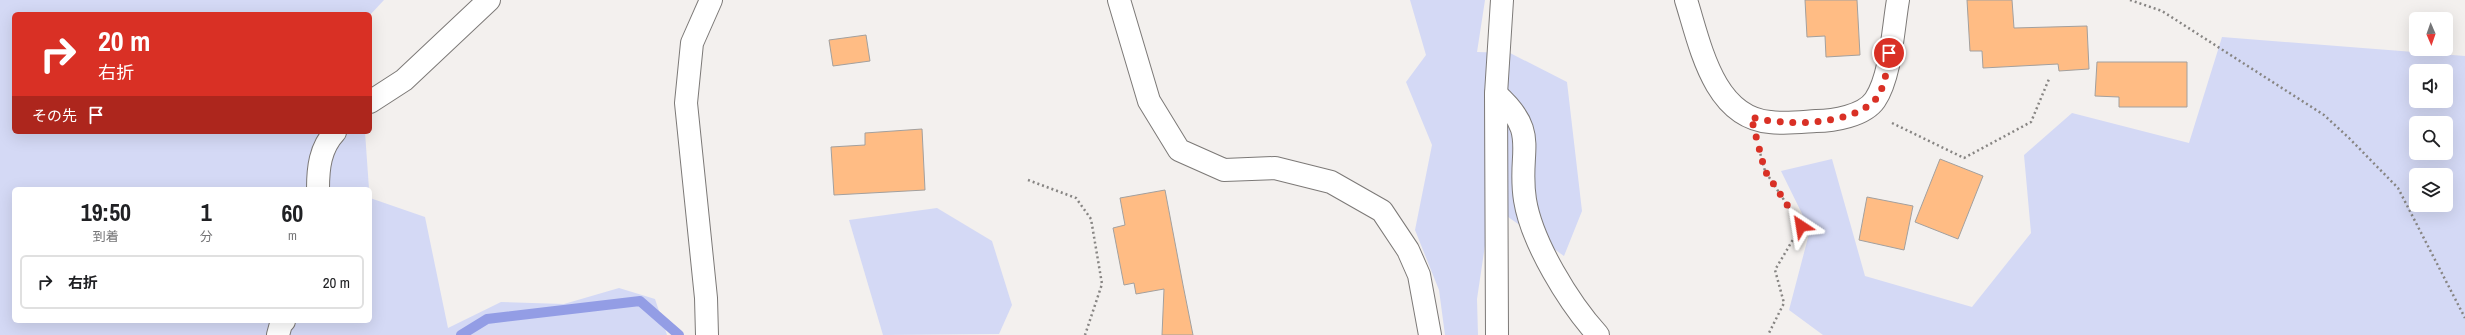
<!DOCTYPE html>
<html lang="ja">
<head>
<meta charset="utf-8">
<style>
  :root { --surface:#fff; --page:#f6f6f6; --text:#202124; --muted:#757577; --line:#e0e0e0 }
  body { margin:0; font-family:"Archivo Narrow","Noto Sans JP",sans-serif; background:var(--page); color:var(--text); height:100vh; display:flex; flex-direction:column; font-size:15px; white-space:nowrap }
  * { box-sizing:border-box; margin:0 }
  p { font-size:13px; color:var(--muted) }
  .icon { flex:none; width:22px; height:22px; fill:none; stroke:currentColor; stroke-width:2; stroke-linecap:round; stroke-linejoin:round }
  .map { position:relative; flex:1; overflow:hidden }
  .side { position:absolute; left:12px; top:187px; width:360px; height:136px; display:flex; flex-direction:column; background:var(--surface); border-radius:6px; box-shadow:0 4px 16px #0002 }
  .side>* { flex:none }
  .banner { position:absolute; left:12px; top:12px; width:360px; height:122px; border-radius:6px; box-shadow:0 4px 16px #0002; background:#d93025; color:#fff; overflow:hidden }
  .needle { width:26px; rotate:178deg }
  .fabs { position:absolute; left:2409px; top:12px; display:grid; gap:8px }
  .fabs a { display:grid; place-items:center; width:44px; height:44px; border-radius:6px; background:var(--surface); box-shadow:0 4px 16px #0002; font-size:20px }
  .pin { position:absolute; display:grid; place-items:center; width:34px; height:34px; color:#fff; margin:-17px; border:2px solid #fff; border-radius:50%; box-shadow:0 1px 4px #0007 }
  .me { position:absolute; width:44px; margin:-22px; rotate:327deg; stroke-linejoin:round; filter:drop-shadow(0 0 3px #0008) }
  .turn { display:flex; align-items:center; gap:14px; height:84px; padding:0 20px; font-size:18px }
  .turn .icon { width:52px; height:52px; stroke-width:2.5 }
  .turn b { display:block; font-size:28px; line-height:34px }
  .then { display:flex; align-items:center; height:38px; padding:0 20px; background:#0003; gap:8px; font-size:15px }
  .eta { display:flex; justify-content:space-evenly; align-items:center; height:68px; text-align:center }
  .eta b { font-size:24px; font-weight:700; line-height:28px }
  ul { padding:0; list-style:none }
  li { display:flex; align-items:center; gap:12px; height:54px; margin:0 8px 6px; padding:0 12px; border:2px solid var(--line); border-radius:6px }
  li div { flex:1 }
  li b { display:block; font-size:15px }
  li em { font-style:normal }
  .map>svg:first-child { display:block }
  .green { fill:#d4d9f5; fill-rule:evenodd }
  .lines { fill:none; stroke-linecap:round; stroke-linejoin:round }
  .stream { stroke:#939de5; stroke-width:10 }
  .building { fill:#ffbc84; stroke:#a3a09e }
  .minor-casing { stroke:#7c7977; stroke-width:24 }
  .path { stroke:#878583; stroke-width:2.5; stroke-dasharray:2 3; stroke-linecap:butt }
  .minor { stroke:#fff; stroke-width:22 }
  .route { stroke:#d93025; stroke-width:7; stroke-dasharray:0 12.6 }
</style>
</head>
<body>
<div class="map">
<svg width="2465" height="335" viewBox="0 0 2465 335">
  <rect width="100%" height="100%" fill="#f3f0ee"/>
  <g class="green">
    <polygon points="0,0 384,0 370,15 14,14 14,132 365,132 369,189 14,189 14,321 370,321 370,198 425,217 448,328 501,302 564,304 619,288 655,299 667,335 0,335"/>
    <polygon points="1410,0 1485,0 1477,52 1510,53 1567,82 1582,211 1564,256 1491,205 1477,299 1478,335 1445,335 1439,290 1415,230 1432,145 1406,82 1426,55"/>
    <path d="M2222 37 2465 56V335H1823L1789 310 1810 230 1781 171 1832 159 1865 276 1972 307 2031 233 2024 155 2072 113 2189 143ZM2416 71H2446V101H2416ZM2416 123H2446V153H2416ZM2416 175H2446V205H2416Z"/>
    <polygon points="937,208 992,241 1012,305 999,334 883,335 849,220"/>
  </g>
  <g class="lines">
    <polyline class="stream" points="461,335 487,319 640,301 679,335"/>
  </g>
  <g class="building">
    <polygon points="1805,0 1857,0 1860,55 1826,57 1825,36 1807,37"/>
    <polygon points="1967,0 2012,0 2014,28 2087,26 2089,69 2059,71 2058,64 1983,68 1982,51 1970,51"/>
    <polygon points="866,35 870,61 833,66 829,40"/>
    <polygon points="2097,62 2187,62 2187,107 2119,107 2119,97 2095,96"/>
    <polygon points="922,129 925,190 834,195 831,147 865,145 865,133"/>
    <polygon points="1940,159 1983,176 1958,239 1915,222"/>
    <polygon points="1165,190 1183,285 1193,335 1162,335 1164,289 1136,294 1134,283 1124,285 1113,228 1125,225 1120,198"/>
    <polygon points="1867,197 1913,206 1904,250 1859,240"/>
  </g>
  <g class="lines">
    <defs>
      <g id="minor">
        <polyline points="1119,0 1149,101 1179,150 1224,170 1275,168 1331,182 1382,211 1408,250 1419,275 1430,335"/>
        <path d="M1686 0C1700 44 1713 117 1770 122 1785 124 1801 122 1816 121 1833 121 1864 116 1875 100 1891 76 1893 29 1898 0"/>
        <path d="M1496 94C1541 134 1517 150 1525 200 1532 243 1569 303 1598 335"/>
        <polyline points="370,102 404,80 489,0"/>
        <path d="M318 189C318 168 320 148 335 132"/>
        <polyline points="278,335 281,324 284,321"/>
        <polyline points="707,335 706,298 686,103 692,43 711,0"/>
        <polyline points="1497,335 1496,94 1502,0"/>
      </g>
    </defs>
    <use href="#minor" class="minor-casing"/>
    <g class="path">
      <polyline points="2130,0 2162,11 2324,115 2349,138 2398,188 2465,318"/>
      <polyline points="1892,123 1964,158 2031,122 2049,79"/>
      <polyline points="1759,149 1765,171 1801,226 1775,270 1784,303 1768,335"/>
      <polyline points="1028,180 1076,198 1091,219 1102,284 1085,335"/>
    </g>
    <use href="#minor" class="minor"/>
  </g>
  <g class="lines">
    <path class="route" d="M1801 226 1765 171 1751 117C1783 126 1847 126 1873 102 1885 91 1887 68 1889 53"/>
  </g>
</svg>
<div class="fabs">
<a><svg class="needle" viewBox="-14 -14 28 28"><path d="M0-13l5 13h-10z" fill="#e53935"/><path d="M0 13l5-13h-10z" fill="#757577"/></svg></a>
<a><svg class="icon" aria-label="sound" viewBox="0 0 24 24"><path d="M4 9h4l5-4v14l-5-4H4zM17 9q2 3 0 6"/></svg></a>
<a><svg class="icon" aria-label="search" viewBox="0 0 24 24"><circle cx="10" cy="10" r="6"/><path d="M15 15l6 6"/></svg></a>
<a><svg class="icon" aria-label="layers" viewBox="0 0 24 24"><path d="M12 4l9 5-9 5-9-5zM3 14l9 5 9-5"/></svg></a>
</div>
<div class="pin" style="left:1889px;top:53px;background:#d93025"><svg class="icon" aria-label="arrive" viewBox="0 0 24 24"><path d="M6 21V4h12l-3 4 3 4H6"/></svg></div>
<svg class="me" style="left:1801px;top:226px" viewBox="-20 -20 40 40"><path d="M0-17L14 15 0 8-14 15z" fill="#d93025" stroke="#fff" stroke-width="4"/></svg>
<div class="banner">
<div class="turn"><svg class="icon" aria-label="right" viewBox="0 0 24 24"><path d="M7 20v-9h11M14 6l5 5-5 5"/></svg><div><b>20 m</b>右折</div></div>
<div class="then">その先<svg class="icon" aria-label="arrive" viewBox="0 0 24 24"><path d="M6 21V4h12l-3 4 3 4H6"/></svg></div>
</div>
<section class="side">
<div class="eta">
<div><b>19:50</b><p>到着</p></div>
<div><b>1</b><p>分</p></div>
<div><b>60</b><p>m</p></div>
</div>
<ul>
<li><svg class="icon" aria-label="right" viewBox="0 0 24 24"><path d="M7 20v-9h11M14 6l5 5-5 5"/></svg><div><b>右折</b></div><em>20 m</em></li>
</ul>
</section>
</div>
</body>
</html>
